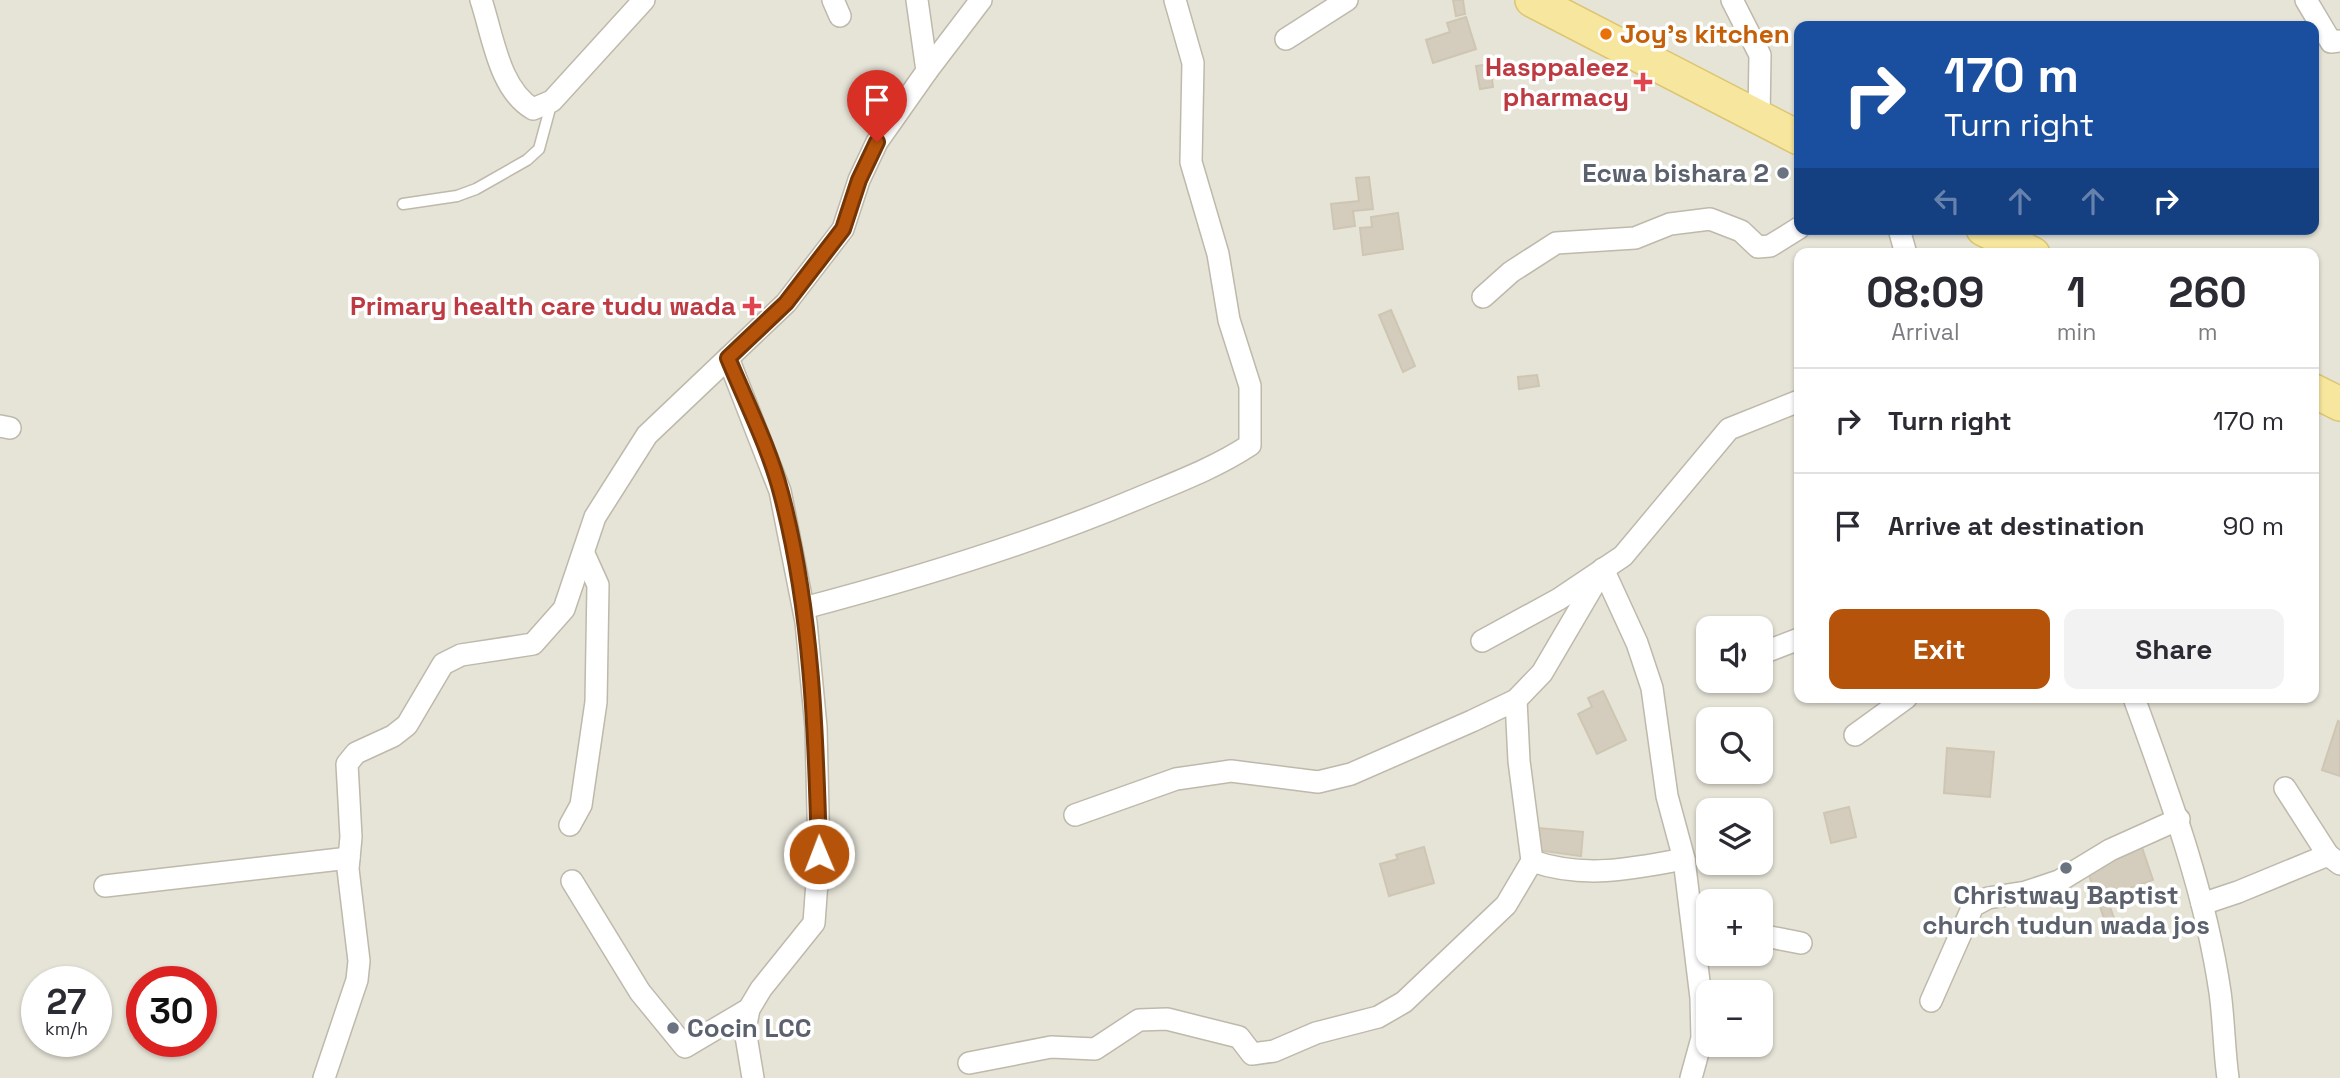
<!DOCTYPE html>
<html lang="en">
<head>
<meta charset="utf-8">
<style>
  :root { --surface:#fff; --page:#f2f2f3; --text:#2b2b33; --muted:#7c7c81; --line:#e1e1e2; --accent:#b45309 }
  body { margin:0; font-family:"Space Grotesk",sans-serif; background:var(--page); color:var(--text); height:100vh; display:flex; flex-direction:column; font-size:26px; white-space:nowrap }
  * { box-sizing:border-box; margin:0 }
  p { font-size:23px; color:var(--muted) }
  .icon { flex:none; width:38px; height:38px; fill:none; stroke:currentColor; stroke-width:2; stroke-linecap:round; stroke-linejoin:round }
  .map { position:relative; flex:1; overflow:hidden }
  .sheet { position:absolute; left:1794px; top:248px; width:525px; height:455px; display:flex; flex-direction:column; background:var(--surface); border-radius:14px; box-shadow:0 2px 5px #0004 }
  .sheet>* { flex:none }
  .guide { position:absolute; left:1794px; top:21px; width:525px; height:214px; border-radius:14px; box-shadow:0 2px 5px #0004; background:#1a4fa0; color:#fff; overflow:hidden }
  .buttons { position:absolute; left:1696px; top:616px; display:grid; gap:14px }
  .buttons a { display:grid; place-items:center; width:77px; height:77px; border-radius:14px; background:var(--surface); box-shadow:0 2px 5px #0004; font-size:35px }
  .speed { position:absolute; left:21px; top:966px; display:flex; gap:14px; font-size:35px; font-weight:700; text-align:center }
  .speed>* { display:grid; place-content:center; width:91px; height:91px; border-radius:50%; background:var(--surface); box-shadow:0 2px 5px #0004; line-height:1 }
  .speed small { font-size:18px; font-weight:400 }
  .speed .limit { border:10px solid #d22; background:#fff; color:#111 }
  .pin { position:absolute; display:grid; place-items:center; width:60px; height:60px; color:#fff; margin:-72px -30px; border-radius:50% 50% 50% 0; rotate:-45deg; box-shadow:0 0 7px #0007 }
  .pin .icon { rotate:45deg }
  .me { position:absolute; width:77px; margin:-38px; rotate:359deg; stroke-linejoin:round; filter:drop-shadow(0 0 5px #0008) }
  .turn { display:flex; align-items:center; gap:24px; height:147px; padding:0 35px; font-size:32px }
  .turn .icon { width:91px; height:91px; stroke-width:2.5 }
  .turn b { display:block; font-size:49px; line-height:60px }
  .lanes { display:flex; align-items:center; height:66px; padding:0 35px; background:#0003; justify-content:center; gap:35px; direction:ltr }
  .lanes .off { opacity:.35 }
  .eta { display:flex; justify-content:space-evenly; align-items:center; height:119px; text-align:center }
  .eta b { font-size:42px; font-weight:800; line-height:49px }
  .button { display:flex; gap:14px; margin-top:auto; padding:14px 35px }
  .button a { flex:1; height:80px; border-radius:14px; background:var(--accent); color:#fff; font-size:28px; font-weight:800; line-height:80px; text-align:center }
  .button a+a { background:var(--page); color:var(--text) }
  ul { padding:0; list-style:none }
  li { display:flex; align-items:center; gap:21px; height:105px; padding:0 35px; border-top:2px solid var(--line) }
  li div { flex:1 }
  li b { display:block; font-size:26px }
  li em { font-style:normal }
  .map>svg:first-child { display:block }
  .residential { fill:#e6e3d7; fill-rule:evenodd }
  .building { fill:#d4cdbe; stroke:#cec6b2; stroke-width:2 }
  .lines { fill:none; stroke-linecap:round; stroke-linejoin:round }
  .lane-casing { stroke:#beb9ab; stroke-width:13 }
  .street-casing { stroke:#beb9ab; stroke-width:24 }
  .primary-casing { stroke:#dbc56e; stroke-width:36 }
  .lane { stroke:#fff; stroke-width:10 }
  .street { stroke:#fff; stroke-width:21 }
  .primary { stroke:#f7e69d; stroke-width:33 }
  .route-casing { stroke:#753606; stroke-width:18 }
  .route { stroke:#b45309; stroke-width:12 }
  .food-dot { fill:#e8710a; stroke:#fff; stroke-width:2.5 }
  .health-dot { fill:#e0444e; stroke:#fff; stroke-width:2.5 }
  .worship-dot { fill:#6b7280; stroke:#fff; stroke-width:2.5 }
  .labels { text-anchor:middle; stroke-width:7; stroke-linejoin:round; paint-order:stroke }
  .food-label { font-size:26px; font-weight:bold; fill:#c56008; stroke:#fff; text-anchor:start }
  .health-label { font-size:26px; font-weight:bold; fill:#be3a42; stroke:#fff; text-anchor:end }
  .worship-label { font-size:26px; font-weight:bold; fill:#5b616d; stroke:#fff; text-anchor:end }
</style>
</head>
<body>
<div class="map">
<svg width="2340" height="1078" viewBox="0 0 2340 1078">
  <rect width="100%" height="100%" fill="#f3f1e8"/>
  <path class="residential" d="M0 0H2340V1078H0ZM1799 26H2314V229H1799ZM1799 254H2314V698H1799ZM1708 628H1760V681H1708ZM1708 719H1760V772H1708ZM1708 810H1760V863H1708ZM1708 901H1760V954H1708ZM37 982H96V1041H37ZM142 982H201V1041H142ZM1708 992H1760V1045H1708Z"/>
  <g class="building">
    <polygon points="1453,0 1463,0 1465,14 1456,16"/>
    <polygon points="1466,17 1476,49 1433,63 1426,40 1450,32 1447,23"/>
    <polygon points="1490,64 1493,87 1480,89 1476,66"/>
    <polygon points="1369,177 1373,209 1353,211 1355,226 1334,229 1331,204 1359,201 1356,178"/>
    <polygon points="1398,213 1403,249 1363,255 1360,228 1372,227 1371,217"/>
    <polygon points="1391,310 1415,366 1403,372 1379,315"/>
    <polygon points="1537,375 1539,386 1519,389 1518,377"/>
    <polygon points="1603,691 1626,740 1597,754 1578,714 1592,707 1588,698"/>
    <polygon points="2338,721 2340,722 2340,776 2322,770"/>
    <polygon points="1947,748 1994,752 1990,797 1944,793"/>
    <polygon points="1849,807 1856,837 1831,843 1824,813"/>
    <polygon points="1538,828 1583,832 1581,856 1536,850"/>
    <polygon points="2137,833 2153,880 2106,896 2115,921 2106,924 2086,867"/>
    <polygon points="1424,847 1434,883 1389,896 1380,864 1398,859 1396,855"/>
  </g>
  <g class="lines">
    <defs>
      <polyline id="lane" points="403,204 457,196 476,189 527,160 539,149 552,101"/>
      <g id="street">
        <path d="M481 0C493 36 499 89 533 109L552 101 644 0"/>
        <polyline points="833,0 840,16"/>
        <polyline points="1732,0 1760,55 1759,118"/>
        <polyline points="2306,0 2331,42 2340,41"/>
        <polyline points="1286,39 1347,0"/>
        <polyline points="927,71 981,0"/>
        <polyline points="1899,229 1906,254"/>
        <polyline points="1483,297 1511,272 1556,243 1635,238 1670,224 1710,219 1741,231 1758,247 1770,246 1799,228"/>
        <polyline points="728,358 780,491 806,622 816,727 819,854 814,923 761,989 749,1009 745,1030 753,1078"/>
        <polyline points="0,426 10,428"/>
        <polyline points="1603,569 1637,643 1652,688 1667,796 1684,859 1701,998 1702,1038 1691,1078"/>
        <path d="M804 608C918 578 1030 544 1139 498 1177 482 1215 468 1250 445V386L1229 320 1218 254 1191 162 1193 63 1175 0"/>
        <polyline points="1482,641 1559,599 1623,556 1729,429 1799,401"/>
        <polyline points="1760,654 1799,639"/>
        <path d="M2134 698C2169 794 2205 890 2220 992 2224 1021 2224 1050 2228 1078"/>
        <polyline points="1855,735 1906,698"/>
        <polyline points="2285,788 2328,855"/>
        <polyline points="1075,815 1176,779 1231,771 1318,782 1351,774 1472,721 1516,700 1542,673 1603,569"/>
        <polyline points="570,825 581,805 596,702 598,585 584,554"/>
        <path d="M1532 861C1584 879 1632 869 1684 859"/>
        <polyline points="572,881 640,992 685,1047 749,1009"/>
        <polyline points="105,886 349,858"/>
        <polyline points="2202,904 2238,892 2328,855 2340,864"/>
        <polyline points="1760,935 1801,943"/>
        <polyline points="1931,1001 1973,906 1988,898 2026,892 2059,881 2110,850 2179,819"/>
        <polyline points="969,1063 1051,1047 1095,1049 1139,1020 1167,1019 1239,1037 1252,1054 1274,1051 1316,1033 1378,1017 1404,1002 1506,905 1532,861 1519,761 1516,700"/>
        <polyline points="324,1078 357,980 359,961 348,869 351,837 347,764 356,753 393,736 407,725 443,664 461,655 533,644 564,609 595,517 647,435 786,303 843,229 859,180 877,142 927,71 917,0"/>
      </g>
      <g id="primary">
        <polyline points="1532,0 1799,138"/>
        <polyline points="1983,229 2033,254"/>
        <polyline points="2314,391 2340,404"/>
      </g>
    </defs>
    <use href="#lane" class="lane-casing"/>
    <use href="#street" class="street-casing"/>
    <use href="#primary" class="primary-casing"/>
    <use href="#lane" class="lane"/>
    <use href="#street" class="street"/>
    <use href="#primary" class="primary"/>
  </g>
  <g class="lines">
    <defs>
      <path id="route" d="M819 854C816 733 812 611 781 493 769 447 746 402 728 358L786 303 843 229 859 180 877 142"/>
    </defs>
    <use href="#route" class="route-casing"/>
    <use href="#route" class="route"/>
  </g>
  <circle class="food-dot" cx="1606" cy="34" r="7"/>
  <g class="health-dot">
    <path d="M1639.5 71.5h7v7h7v7h-7v7h-7v-7h-7v-7h7z"/>
    <path d="M748.5 295.5h7v7h7v7h-7v7h-7v-7h-7v-7h7z"/>
  </g>
  <g class="worship-dot">
    <circle cx="1783" cy="173" r="7"/>
    <circle cx="2066" cy="868" r="7"/>
    <circle cx="673" cy="1028" r="7"/>
  </g>
  <g class="labels">
    <g class="food-label">
      <text x="1620" y="43">Joy's kitchen</text>
    </g>
    <g class="health-label">
      <text x="1629" y="76">Hasppaleez<tspan x="1629" dy="30">pharmacy</tspan></text>
      <text x="736" y="315">Primary health care tudu wada</text>
    </g>
    <g class="worship-label">
      <text x="1769" y="182">Ecwa bishara 2</text>
      <text x="2066" y="904" text-anchor="middle">Christway Baptist<tspan x="2066" dy="30">church tudun wada jos</tspan></text>
      <text x="687" y="1037" text-anchor="start">Cocin LCC</text>
    </g>
  </g>
</svg>
<div class="buttons">
<a><svg class="icon" aria-label="sound" viewBox="0 0 24 24"><path d="M4 9h4l5-4v14l-5-4H4zM17 9q2 3 0 6"/></svg></a>
<a><svg class="icon" aria-label="search" viewBox="0 0 24 24"><circle cx="10" cy="10" r="6"/><path d="M15 15l6 6"/></svg></a>
<a><svg class="icon" aria-label="layers" viewBox="0 0 24 24"><path d="M12 4l9 5-9 5-9-5zM3 14l9 5 9-5"/></svg></a>
<a>+</a>
<a>−</a>
</div>
<div class="speed"><div>27<small>km/h</small></div><div class="limit">30</div></div>
<div class="pin" style="left:877px;top:142px;background:#d93025"><svg class="icon" aria-label="arrive" viewBox="0 0 24 24"><path d="M6 21V4h12l-3 4 3 4H6"/></svg></div>
<svg class="me" style="left:819px;top:854px" viewBox="-20 -20 40 40"><circle r="17" fill="#b45309" stroke="#fff" stroke-width="3"/><path d="M0-11L8 9 0 5-8 9z" fill="#fff"/></svg>
<div class="guide">
<div class="turn"><svg class="icon" aria-label="right" viewBox="0 0 24 24"><path d="M7 20v-9h11M14 6l5 5-5 5"/></svg><div><b>170 m</b>Turn right</div></div>
<div class="lanes"><svg class="icon off" aria-label="left" viewBox="0 0 24 24"><path d="M17 20v-9H6M10 6l-5 5 5 5"/></svg><svg class="icon off" aria-label="ahead" viewBox="0 0 24 24"><path d="M12 20V5M6 11l6-6 6 6"/></svg><svg class="icon off" aria-label="ahead" viewBox="0 0 24 24"><path d="M12 20V5M6 11l6-6 6 6"/></svg><svg class="icon" aria-label="right" viewBox="0 0 24 24"><path d="M7 20v-9h11M14 6l5 5-5 5"/></svg></div>
</div>
<section class="sheet">
<div class="eta">
<div><b>08:09</b><p>Arrival</p></div>
<div><b>1</b><p>min</p></div>
<div><b>260</b><p>m</p></div>
</div>
<ul>
<li><svg class="icon" aria-label="right" viewBox="0 0 24 24"><path d="M7 20v-9h11M14 6l5 5-5 5"/></svg><div><b>Turn right</b></div><em>170 m</em></li>
<li><svg class="icon" aria-label="arrive" viewBox="0 0 24 24"><path d="M6 21V4h12l-3 4 3 4H6"/></svg><div><b>Arrive at destination</b></div><em>90 m</em></li>
</ul>
<div class="button"><a>Exit</a><a>Share</a></div>
</section>
</div>
</body>
</html>
